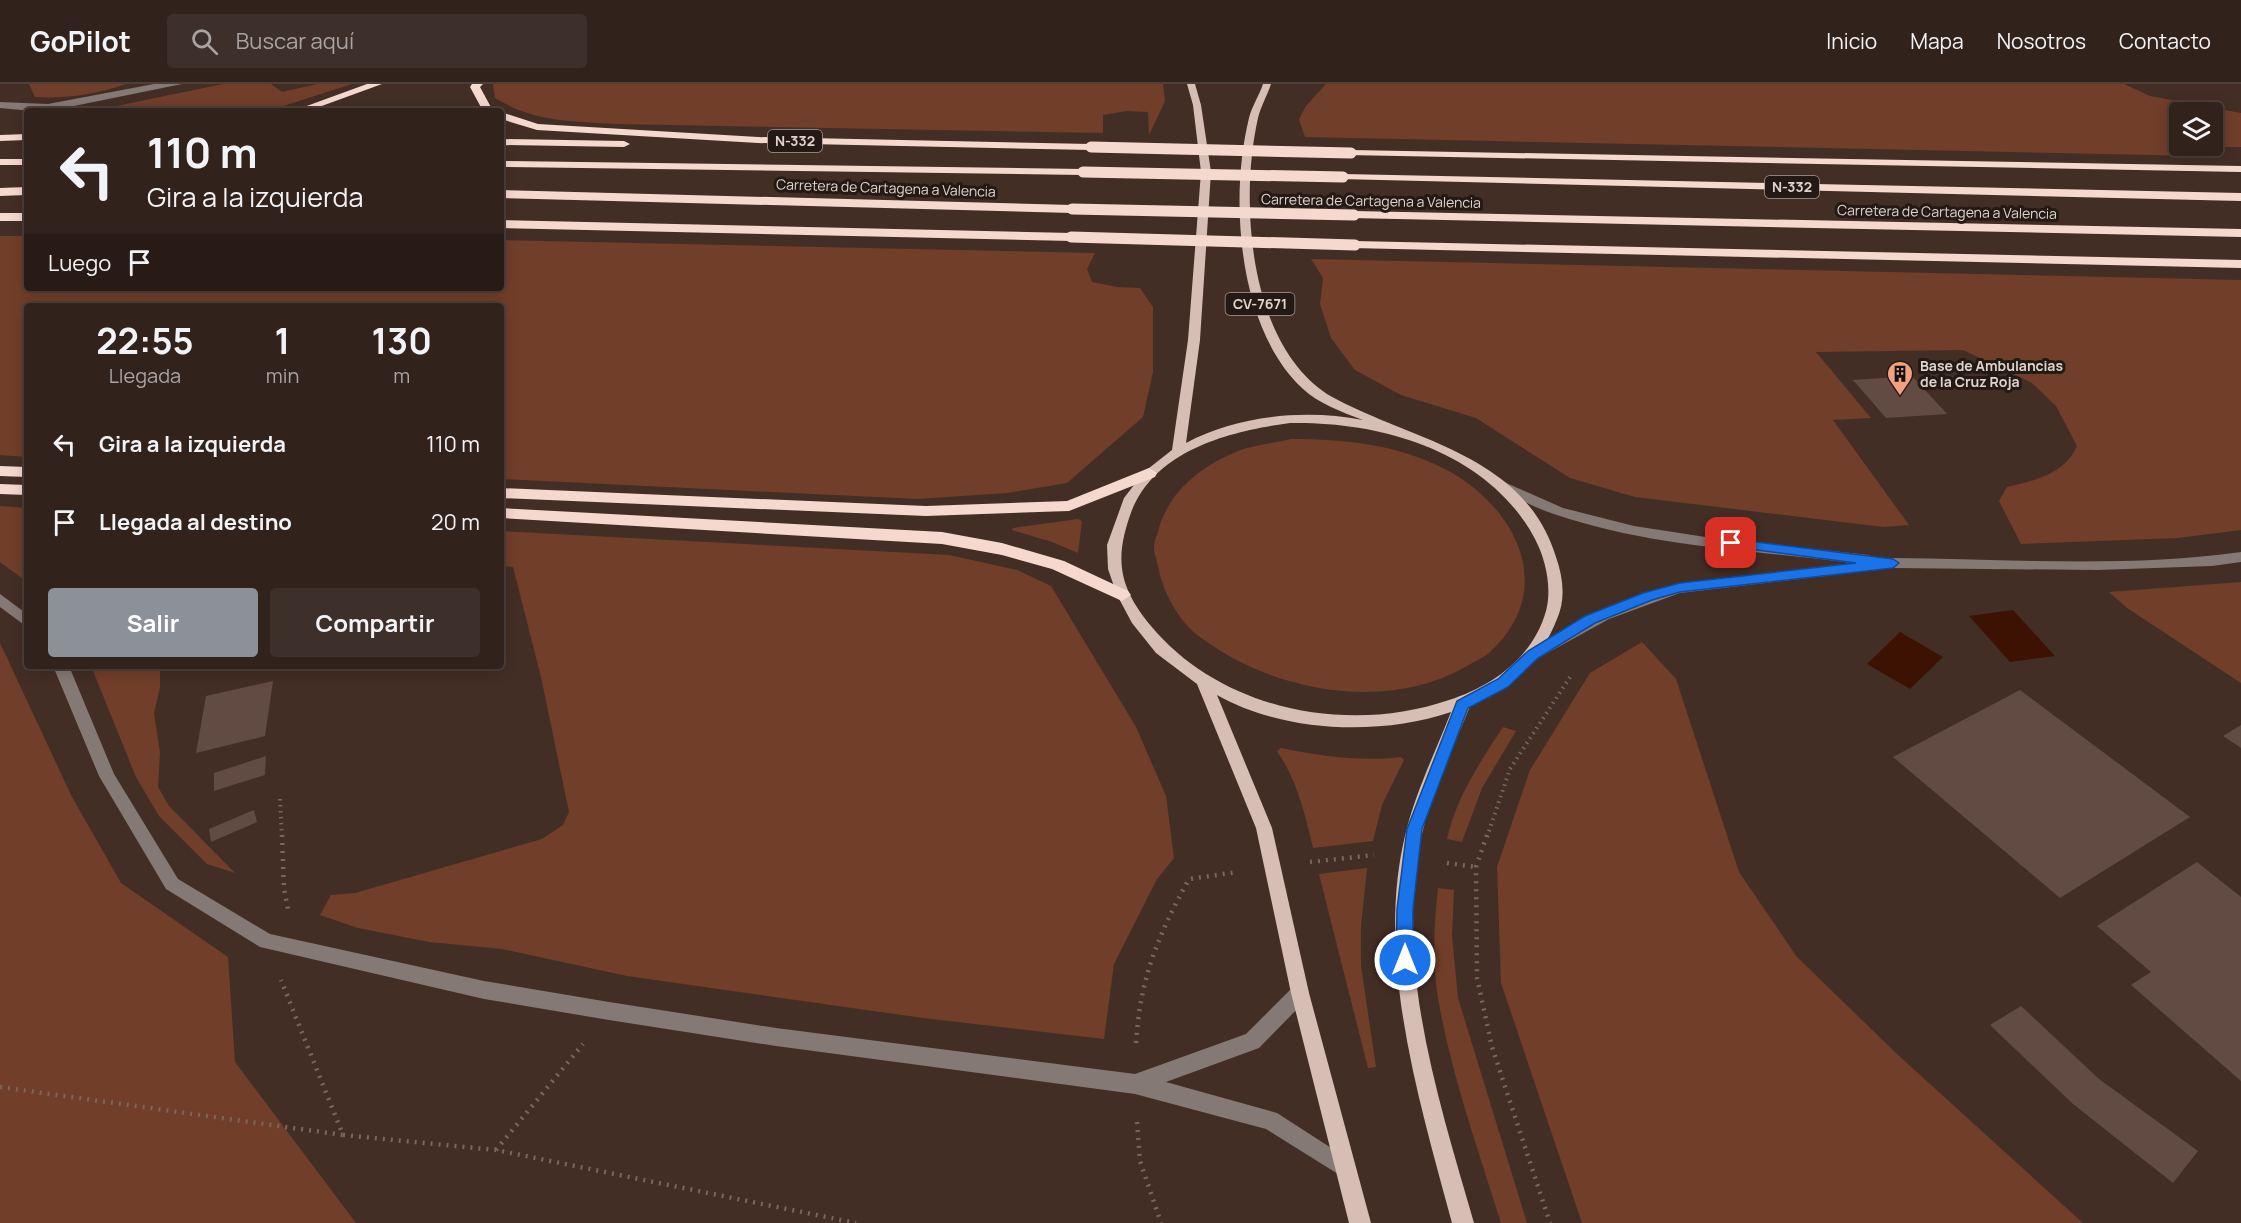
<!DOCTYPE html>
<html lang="es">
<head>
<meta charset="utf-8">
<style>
  :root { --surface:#32221c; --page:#3d2f29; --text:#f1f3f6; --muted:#a8a4a3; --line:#4d3f3b; --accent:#8c9099 }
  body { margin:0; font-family:Manrope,sans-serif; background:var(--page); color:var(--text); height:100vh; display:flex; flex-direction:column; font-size:22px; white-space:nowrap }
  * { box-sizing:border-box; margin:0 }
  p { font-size:20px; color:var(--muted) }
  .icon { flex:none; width:33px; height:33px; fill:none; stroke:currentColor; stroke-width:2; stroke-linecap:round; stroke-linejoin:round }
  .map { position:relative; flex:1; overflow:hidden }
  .panel { position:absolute; left:24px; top:219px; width:480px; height:366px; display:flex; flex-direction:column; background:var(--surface); border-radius:6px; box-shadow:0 3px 15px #0003,0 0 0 2px var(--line) }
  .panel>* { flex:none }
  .hud { position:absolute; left:24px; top:24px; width:480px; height:183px; border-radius:6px; box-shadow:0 3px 15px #0003,0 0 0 2px var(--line); background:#32221c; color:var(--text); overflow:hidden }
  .buttons { position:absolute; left:2169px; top:18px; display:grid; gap:12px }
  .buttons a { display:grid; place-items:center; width:54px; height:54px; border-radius:6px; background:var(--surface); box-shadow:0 3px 15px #0003,0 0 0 2px var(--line); font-size:30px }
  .pin { position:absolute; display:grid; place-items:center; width:51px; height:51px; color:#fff; margin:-26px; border-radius:12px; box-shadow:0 3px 9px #0006 }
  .me { position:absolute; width:66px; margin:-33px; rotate:0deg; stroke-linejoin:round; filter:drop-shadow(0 0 4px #0008) }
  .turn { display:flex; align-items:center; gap:21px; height:126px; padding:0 24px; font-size:27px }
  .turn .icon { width:78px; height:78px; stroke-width:2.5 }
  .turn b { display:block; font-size:42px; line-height:51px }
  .then { display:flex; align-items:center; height:57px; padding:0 24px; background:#0003; gap:12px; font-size:22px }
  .eta { display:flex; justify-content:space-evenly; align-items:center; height:102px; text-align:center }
  .eta b { font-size:36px; font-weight:700; line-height:42px }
  .action { display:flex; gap:12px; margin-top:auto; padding:12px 24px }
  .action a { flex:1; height:69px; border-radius:6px; background:var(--accent); color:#fff; font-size:24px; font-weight:700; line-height:69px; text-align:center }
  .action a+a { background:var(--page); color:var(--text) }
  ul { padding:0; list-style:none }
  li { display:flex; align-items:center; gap:18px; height:78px; padding:0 24px }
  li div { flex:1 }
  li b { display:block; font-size:22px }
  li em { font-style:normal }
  header { display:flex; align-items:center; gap:36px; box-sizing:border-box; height:84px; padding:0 30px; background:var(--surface); border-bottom:2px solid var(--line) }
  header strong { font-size:28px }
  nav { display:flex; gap:33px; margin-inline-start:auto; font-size:21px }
  .search { width:420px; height:54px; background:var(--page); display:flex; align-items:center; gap:15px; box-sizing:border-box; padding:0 21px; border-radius:6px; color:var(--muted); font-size:22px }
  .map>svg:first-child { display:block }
  .green { fill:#713e29; fill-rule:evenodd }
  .water { fill:#3c1302 }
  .building { fill:#624b42 }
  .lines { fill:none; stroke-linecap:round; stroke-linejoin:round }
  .path-far1 { stroke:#79665e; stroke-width:4; stroke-dasharray:1.5 4.5; stroke-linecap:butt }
  .path { stroke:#79665e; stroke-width:4.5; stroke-dasharray:2 6; stroke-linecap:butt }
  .minor { fill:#857975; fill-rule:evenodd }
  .major { fill:#d6beb5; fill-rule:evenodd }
  .highway { fill:#f6d9ce; fill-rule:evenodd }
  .highway-bridge { stroke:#f6d9ce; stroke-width:11 }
  .route { fill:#1a73e8; stroke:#114b97; stroke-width:1.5 }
  .labels { text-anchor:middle; stroke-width:6; stroke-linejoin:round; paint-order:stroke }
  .shield { fill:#231915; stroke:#a79a95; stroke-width:1.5 }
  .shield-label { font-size:14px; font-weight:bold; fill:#e0d2cc }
  .far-street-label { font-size:14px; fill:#e0d2cc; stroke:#231915 }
  .far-poi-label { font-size:14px; font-weight:bold; fill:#e0d2cc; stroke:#231915; text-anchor:start }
</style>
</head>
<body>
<header>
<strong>GoPilot</strong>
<div class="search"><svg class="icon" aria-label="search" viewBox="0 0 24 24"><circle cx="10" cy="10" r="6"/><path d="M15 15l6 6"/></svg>Buscar aquí</div>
<nav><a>Inicio</a><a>Mapa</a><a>Nosotros</a><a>Contacto</a></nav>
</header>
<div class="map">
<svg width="2241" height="1139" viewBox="0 0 2241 1139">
  <rect width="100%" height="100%" fill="#432e25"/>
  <g class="green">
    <path d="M29 0H126C97 10 66 15 35 13Z"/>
    <polygon points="223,0 271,0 282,8 317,0 352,0 280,23 248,27 62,27 107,24"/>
    <path d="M493 0H1163L1165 17 1149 51 1148 28 1127 27 1103 31V49L615 40C570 37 534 38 495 14Z"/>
    <path d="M1326 0H2124L2150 12 2241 29V63H2191L2202 72 1305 53 1299 35 1306 22ZM2180 28H2212V62H2180Z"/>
    <polygon points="0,152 27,152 27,204 501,204 501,156 1095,169 1087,185 1092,198 1117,203 1140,204 1153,223 1153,288 1143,333 1067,399 1007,409 917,415 501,395 501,222 27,222 27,373 0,371"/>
    <path d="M1311 175 2241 196V446L2178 454 2021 460 1999 417 2007 403C2034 397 2065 390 2077 362L2056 322 2032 299 1963 266 1816 268 1871 334 1833 336 1909 441 1883 443 1635 413 1570 394 1476 334 1401 311 1355 286 1331 254 1320 220 1323 194Z"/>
    <path d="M1291 355C1345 355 1396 360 1445 385 1515 422 1558 503 1492 566 1486 573 1475 577 1467 582 1384 630 1269 607 1196 550 1178 535 1164 509 1159 487 1158 480 1154 470 1154 463 1154 457 1158 449 1159 444 1170 406 1202 382 1238 367 1254 361 1274 359 1291 355Z"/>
    <polygon points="0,422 27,424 27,498 0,478"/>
    <polygon points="1078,435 1082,437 1078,469 1052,458 1012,446 1013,444"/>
    <polygon points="501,447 949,471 1017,486 1051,502 1136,643 1166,712 1174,774 1157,795 1114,880 1104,955 923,934 627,892 502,865 429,858 358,844 320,831 331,811 355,809 542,755 563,741 569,728 541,593 513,483 501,482"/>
    <polygon points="2241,498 2241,599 2127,524 2109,508"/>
    <polygon points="1642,558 1676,595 1739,788 1797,873 1897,970 2083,1139 1582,1139 1501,899 1497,783 1530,686 1590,589"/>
    <polygon points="0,559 72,713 121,799 228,873 235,978 356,1139 0,1139"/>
    <polygon points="91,582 160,582 160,603 154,629 160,669 158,703 169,722 235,789 207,780 159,732 136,693"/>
    <path d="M1503 643 1516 647 1482 704 1462 758 1447 755C1456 714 1480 678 1503 643Z"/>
    <path d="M1281 664C1320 672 1362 678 1401 673L1404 676 1382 721 1373 757 1313 764C1305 730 1297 696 1277 667Z"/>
    <polygon points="1367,784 1361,842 1361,882 1376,983 1368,984 1319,790"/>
    <path d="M1438 804 1454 806 1452 852 1458 914 1527 1139H1501C1478 1065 1451 990 1438 914 1432 877 1434 840 1438 804Z"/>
  </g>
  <g class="water">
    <polygon points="2013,526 2055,572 2010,578 1969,532"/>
    <polygon points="1900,548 1943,573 1910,605 1867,580"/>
  </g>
  <g class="building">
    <polygon points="1912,292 1947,330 1886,334 1853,296"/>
    <polygon points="273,597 265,652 196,669 206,612"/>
    <polygon points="2020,606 2190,733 2060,814 1893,673"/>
    <polygon points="2241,641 2241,664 2223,652"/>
    <polygon points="266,672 265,691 214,707 214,689"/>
    <polygon points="254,726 257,738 211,758 209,745"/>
    <polygon points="2197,778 2241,813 2241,997 2131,901 2151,888 2097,842"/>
    <polygon points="2021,922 2099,995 2198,1067 2173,1099 2073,1020 1990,941"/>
  </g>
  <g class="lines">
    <g class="path-far1">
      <polyline points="280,715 282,753"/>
      <polyline points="1487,753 1510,685 1572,590"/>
    </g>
    <g class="path">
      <polyline points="282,751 284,805 288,825"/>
      <polyline points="1487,751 1476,783 1477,894 1492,963 1550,1139"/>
      <polyline points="1310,778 1374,771"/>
      <polyline points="1447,779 1476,783"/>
      <path d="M1136 959C1140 895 1158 851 1189 795L1237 788"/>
      <polyline points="0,1003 343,1051 281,896"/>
      <polyline points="1137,1038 1140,1077 1161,1139"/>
      <polyline points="343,1051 496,1066 856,1139"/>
      <polyline points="496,1066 583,960"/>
    </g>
    <g class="minor">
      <polygon points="154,0 182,0 64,24 32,27 0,24 0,18 48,20"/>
      <path d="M1504 398 1563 424 1634 442 1712 454 1869 471 1876 476 1893 474C2008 475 2127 484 2241 468V478L2212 482 2097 486 1893 484 1680 509 1609 535 1533 577 1525 571C1530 563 1543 558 1552 553 1593 529 1635 512 1680 499L1853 479C1753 466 1650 463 1554 430 1535 424 1517 414 1499 405L1497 402 1499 399Z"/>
      <polygon points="0,510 27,530 27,543 0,523"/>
      <polygon points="53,582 69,582 114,690 178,795 270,850 484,897 609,918 776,944 1135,990 1246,950 1293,903 1300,900 1307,903 1309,909 1307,915 1259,964 1166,998 1277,1029 1353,1078 1356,1085 1353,1092 1346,1095 1266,1045 1135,1010 776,962 609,936 484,915 260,863 166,805 99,692"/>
    </g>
    <path class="major" d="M1187 0H1195L1201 21 1211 88 1200 256 1186 359C1237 331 1306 325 1363 336 1342 328 1319 320 1302 304 1238 244 1229 115 1249 34 1252 22 1259 12 1263 0H1271C1267 12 1261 22 1258 34 1239 118 1249 259 1327 310 1409 357 1524 368 1556 473 1563 493 1566 515 1557 535 1540 578 1512 604 1470 622 1453 665 1431 709 1421 754 1394 882 1439 1017 1474 1139H1452C1420 1020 1375 875 1405 752 1415 709 1435 669 1451 628 1380 652 1284 649 1217 611L1272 744 1309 909 1371 1139H1349L1291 909 1256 744 1197 600 1156 569 1132 539 1117 511 1108 485 1107 461 1124 414 1144 388 1172 366 1188 256 1201 88 1193 21ZM1290 339C1382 337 1489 368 1535 455 1546 476 1552 504 1546 527 1533 573 1493 602 1449 616 1347 651 1221 626 1151 542 1118 502 1114 474 1132 426 1157 365 1231 347 1290 339Z"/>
    <g class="highway">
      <polygon points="367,0 382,0 308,27 293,27"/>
      <polygon points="472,0 483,0 480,3 493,27 483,27 470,3"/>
      <polygon points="501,28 538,40 758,53 1091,60 1097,63 1091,66 758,59 537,46 501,35"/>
      <polygon points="27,50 27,56 0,57 0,51"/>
      <polygon points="501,55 624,57 630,60 624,63 501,61"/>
      <polygon points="1351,66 2241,82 2241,88 1347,71 1345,69"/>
      <rect x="0" y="75" width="27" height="6"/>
      <polygon points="501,77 1083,85 1089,88 1083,91 501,83"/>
      <polygon points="1343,90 2241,109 2241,117 1339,95 1339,91"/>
      <polygon points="27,103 27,111 0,112 0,104"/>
      <polygon points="501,106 1072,121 1078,125 1072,129 501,114"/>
      <polygon points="1354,127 2241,145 2241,153 1350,134 1348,131"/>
      <rect x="0" y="129" width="27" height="8"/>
      <polygon points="501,136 1071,149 1077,153 1071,157 501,144"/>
      <polygon points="1355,157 2241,176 2241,184 1351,164 1349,161"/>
      <polygon points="0,382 27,383 27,393 0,392"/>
      <polygon points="1149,384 1157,389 1155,393 1069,427 926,432 501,414 501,404 926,422 1067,417"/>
      <polygon points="0,400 27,401 27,411 0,410"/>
      <polygon points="501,424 942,448 1002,459 1064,477 1128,507 1131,511 1122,517 1052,485 1002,471 942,460 501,434"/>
    </g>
    <g class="highway-bridge">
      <polyline points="1091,63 1351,69"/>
      <polyline points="1083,88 1343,93"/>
      <polyline points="1072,125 1354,131"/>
      <polyline points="1071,153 1355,161"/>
    </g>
  </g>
  <polygon class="route" points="1731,455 1893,475 1899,479 1893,484 1680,508 1652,516 1595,539 1538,574 1508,603 1468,624 1422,745 1413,825 1413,876 1411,881 1405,884 1399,881 1396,876 1397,825 1407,745 1457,617 1498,595 1528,567 1585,532 1643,509 1680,499 1856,479 1726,462 1724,459"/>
  <defs>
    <symbol id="building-pin" viewBox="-11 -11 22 30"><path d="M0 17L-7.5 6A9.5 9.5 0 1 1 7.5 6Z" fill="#f2a07f" stroke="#231915"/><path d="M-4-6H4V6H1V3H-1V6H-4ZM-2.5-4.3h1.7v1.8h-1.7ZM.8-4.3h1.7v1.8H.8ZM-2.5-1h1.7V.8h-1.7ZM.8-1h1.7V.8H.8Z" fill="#111"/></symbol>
  </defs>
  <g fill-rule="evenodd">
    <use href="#building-pin" x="1885" y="275" width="30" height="40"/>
  </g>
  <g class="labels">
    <g class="shield">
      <rect x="768" y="46" width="54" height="22" rx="4.5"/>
      <rect x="1765" y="92" width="54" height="22" rx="4.5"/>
      <rect x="1225.5" y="209" width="69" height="22" rx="4.5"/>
    </g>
    <g class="shield-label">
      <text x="795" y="62">N-332</text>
      <text x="1792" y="108">N-332</text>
      <text x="1260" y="225">CV-7671</text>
    </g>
    <g class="far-street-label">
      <text transform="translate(886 104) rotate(2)" y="5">Carretera de Cartagena a Valencia</text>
      <text transform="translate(1371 117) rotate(1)" y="5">Carretera de Cartagena a Valencia</text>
      <text transform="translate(1947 128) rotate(1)" y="5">Carretera de Cartagena a Valencia</text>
    </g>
    <g class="far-poi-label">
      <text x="1920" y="287">Base de Ambulancias<tspan x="1920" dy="16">de la Cruz Roja</tspan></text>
    </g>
  </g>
</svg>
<div class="buttons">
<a><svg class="icon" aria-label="layers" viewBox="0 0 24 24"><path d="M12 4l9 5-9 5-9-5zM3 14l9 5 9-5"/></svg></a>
</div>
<div class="pin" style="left:1731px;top:459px;background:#d93025"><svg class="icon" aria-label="arrive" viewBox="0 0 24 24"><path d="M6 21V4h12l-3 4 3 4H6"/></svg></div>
<svg class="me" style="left:1405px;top:876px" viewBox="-20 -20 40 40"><circle r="17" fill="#1a73e8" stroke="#fff" stroke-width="3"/><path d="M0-11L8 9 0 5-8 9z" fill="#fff"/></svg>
<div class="hud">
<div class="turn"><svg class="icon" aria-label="left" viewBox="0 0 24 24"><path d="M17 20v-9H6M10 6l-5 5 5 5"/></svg><div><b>110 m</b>Gira a la izquierda</div></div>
<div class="then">Luego<svg class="icon" aria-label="arrive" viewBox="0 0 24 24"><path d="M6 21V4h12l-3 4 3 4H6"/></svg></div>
</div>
<section class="panel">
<div class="eta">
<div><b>22:55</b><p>Llegada</p></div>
<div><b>1</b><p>min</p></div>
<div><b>130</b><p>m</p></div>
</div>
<ul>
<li><svg class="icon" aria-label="left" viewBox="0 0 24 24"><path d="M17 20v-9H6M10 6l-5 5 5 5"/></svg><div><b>Gira a la izquierda</b></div><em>110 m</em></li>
<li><svg class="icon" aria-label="arrive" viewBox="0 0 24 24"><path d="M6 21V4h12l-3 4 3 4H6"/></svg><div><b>Llegada al destino</b></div><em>20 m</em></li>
</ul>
<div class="action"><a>Salir</a><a>Compartir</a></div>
</section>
</div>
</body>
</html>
